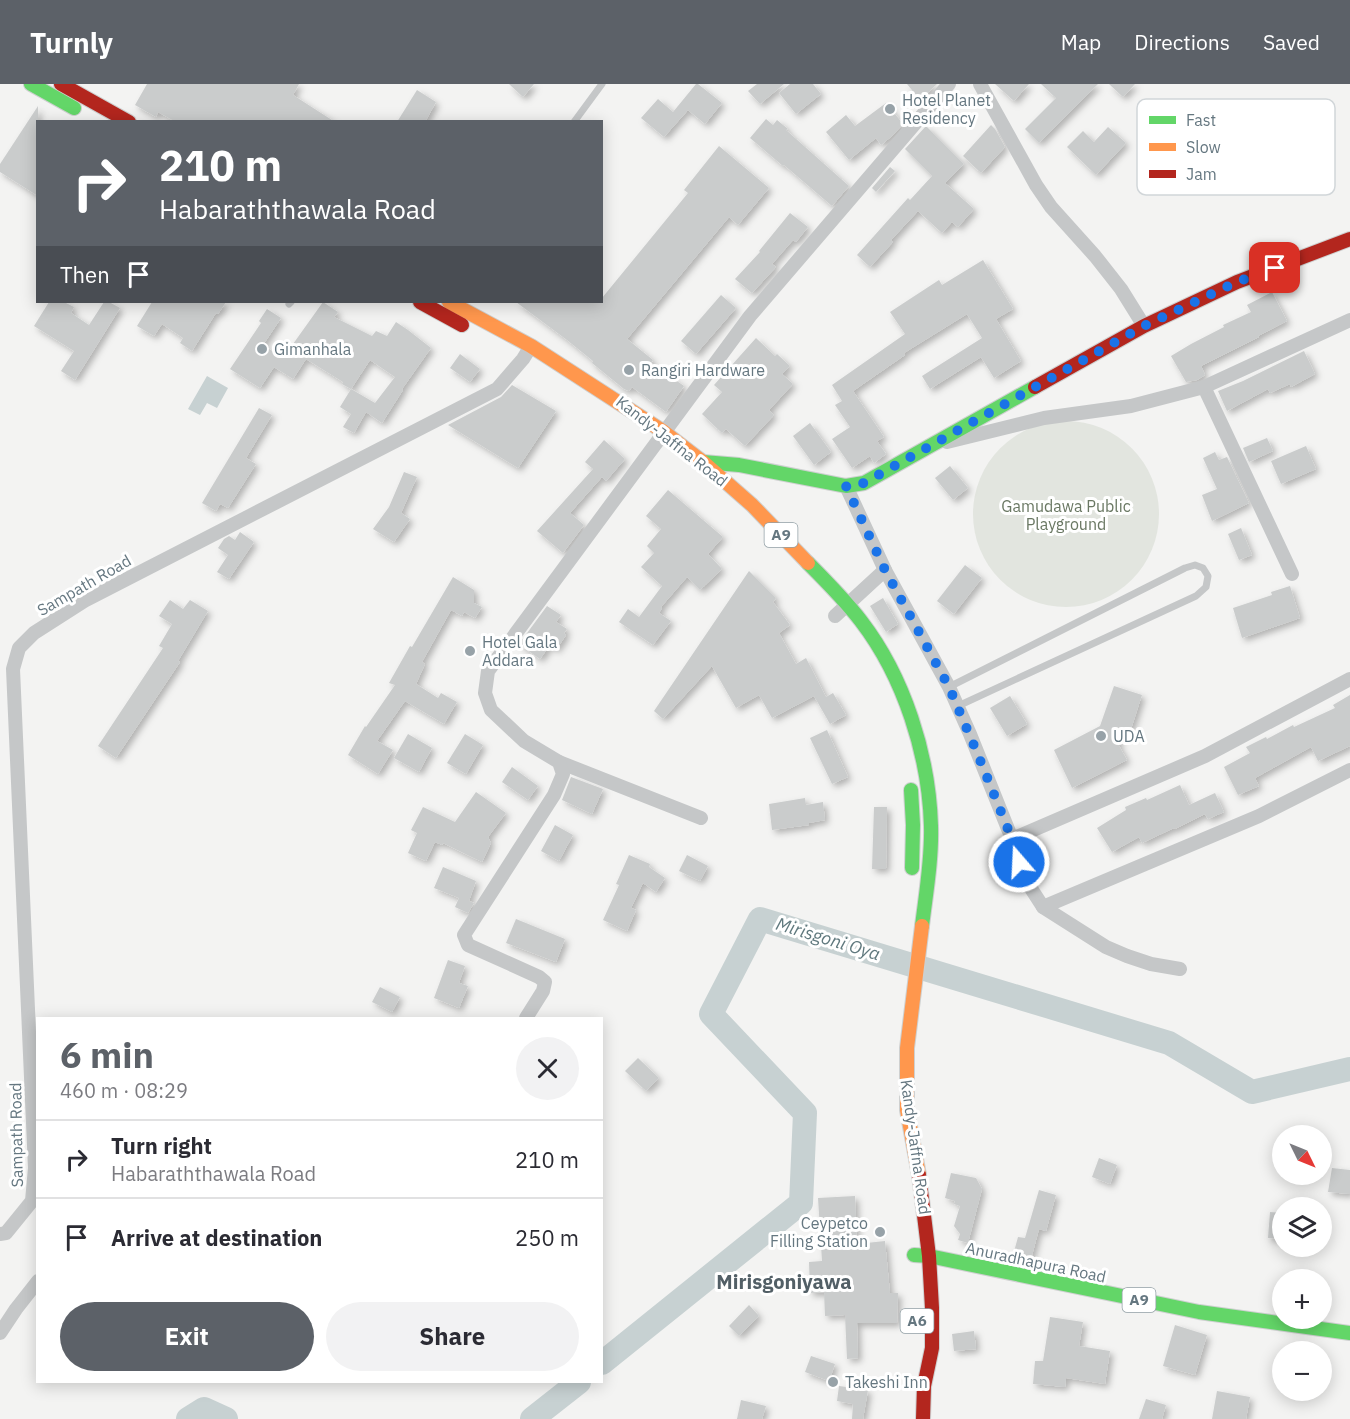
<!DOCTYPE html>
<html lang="en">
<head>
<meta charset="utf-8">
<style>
  :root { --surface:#fff; --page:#f2f2f3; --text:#2b2b33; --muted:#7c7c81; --line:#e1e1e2; --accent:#5c6168 }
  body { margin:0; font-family:"IBM Plex Sans",sans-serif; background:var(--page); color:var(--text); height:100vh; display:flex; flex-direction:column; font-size:22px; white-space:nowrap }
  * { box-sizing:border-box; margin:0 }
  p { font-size:20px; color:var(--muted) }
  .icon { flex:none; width:33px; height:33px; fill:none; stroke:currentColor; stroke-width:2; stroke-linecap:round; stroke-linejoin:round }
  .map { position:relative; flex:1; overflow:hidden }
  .sheet { position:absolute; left:36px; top:933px; width:567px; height:366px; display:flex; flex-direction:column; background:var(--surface); border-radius:0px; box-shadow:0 3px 15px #0003 }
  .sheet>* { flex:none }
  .hud { position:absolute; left:36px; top:36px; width:567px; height:183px; border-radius:0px; box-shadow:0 3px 15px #0003; background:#5c6168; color:#fff; overflow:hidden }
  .needle { width:39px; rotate:133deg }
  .controls { position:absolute; left:1272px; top:1041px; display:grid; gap:12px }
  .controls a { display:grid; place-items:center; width:60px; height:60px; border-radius:50%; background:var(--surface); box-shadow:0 3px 15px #0003; font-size:30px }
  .pin { position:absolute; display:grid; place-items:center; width:51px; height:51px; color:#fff; margin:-26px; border-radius:12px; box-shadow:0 3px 9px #0006 }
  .me { position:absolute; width:66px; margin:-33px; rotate:341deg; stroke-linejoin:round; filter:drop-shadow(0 0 4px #0008) }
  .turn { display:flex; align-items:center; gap:21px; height:126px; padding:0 24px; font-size:27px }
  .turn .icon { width:78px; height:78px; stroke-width:2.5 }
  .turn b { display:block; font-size:42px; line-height:51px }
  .then { display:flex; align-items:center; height:57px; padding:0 24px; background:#0003; gap:12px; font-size:22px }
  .round { display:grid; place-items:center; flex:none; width:63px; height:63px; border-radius:32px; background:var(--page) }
  .head { display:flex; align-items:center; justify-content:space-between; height:102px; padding:0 24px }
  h1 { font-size:36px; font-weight:700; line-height:45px; color:var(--accent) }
  .primary-button { display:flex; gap:12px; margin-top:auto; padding:12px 24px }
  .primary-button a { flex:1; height:69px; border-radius:36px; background:var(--accent); color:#fff; font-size:24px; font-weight:700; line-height:69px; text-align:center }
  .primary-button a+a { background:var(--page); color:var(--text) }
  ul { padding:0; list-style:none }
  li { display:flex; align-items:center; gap:18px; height:78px; padding:0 24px; border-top:2px solid var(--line) }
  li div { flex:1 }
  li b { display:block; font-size:22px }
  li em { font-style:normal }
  header { display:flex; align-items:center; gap:36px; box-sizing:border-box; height:84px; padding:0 30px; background:var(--accent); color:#fff }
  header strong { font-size:28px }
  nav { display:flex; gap:33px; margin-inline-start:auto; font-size:21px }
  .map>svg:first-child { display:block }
  .green { fill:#e2e5df }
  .water { fill:#c7d1d2 }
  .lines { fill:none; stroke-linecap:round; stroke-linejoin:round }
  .river { stroke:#c7d1d2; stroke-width:24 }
  .building { fill:#cacccc; fill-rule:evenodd; filter:url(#shadow) }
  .fast-casing { stroke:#ced0d0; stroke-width:16 }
  .slow-casing { stroke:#ced0d0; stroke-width:16 }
  .jam-casing { stroke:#ced0d0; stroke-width:16 }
  .lane { stroke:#c5c7c8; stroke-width:7 }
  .street { stroke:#c5c7c8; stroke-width:14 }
  .fast { stroke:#63d668; stroke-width:14 }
  .slow { stroke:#ff974d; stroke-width:14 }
  .jam { stroke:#b3261e; stroke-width:14 }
  .route { stroke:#1a73e8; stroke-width:10; stroke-dasharray:0 18 }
  .poi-dot { fill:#97a2a8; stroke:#fff; stroke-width:2 }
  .labels { text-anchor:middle; stroke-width:6; stroke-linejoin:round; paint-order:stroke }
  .shield { fill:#fff; stroke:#93a0a6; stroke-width:1.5 }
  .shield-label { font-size:15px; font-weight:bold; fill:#657780 }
  .poi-label { font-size:16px; fill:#657780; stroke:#fff; text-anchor:start }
  .street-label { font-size:16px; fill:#657780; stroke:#fff }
  .park-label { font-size:16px; fill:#6a7863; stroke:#fff }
  .water-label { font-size:18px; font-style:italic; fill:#60797e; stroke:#fff }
  .quarter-label { font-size:20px; font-weight:bold; fill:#525f66; stroke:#fff }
  .key { fill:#fff; stroke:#d1d6d9; stroke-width:1.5 }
  .key-label { font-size:16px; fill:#657780 }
</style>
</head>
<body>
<header>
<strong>Turnly</strong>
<nav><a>Map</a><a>Directions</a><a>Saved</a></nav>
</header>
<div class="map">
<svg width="1350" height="1335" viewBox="0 0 1350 1335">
  <defs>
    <filter id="shadow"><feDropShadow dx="3.5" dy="3.5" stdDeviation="3" flood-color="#0004"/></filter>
  </defs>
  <rect width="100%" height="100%" fill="#f3f3f2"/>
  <circle class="green" cx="1066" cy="430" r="93"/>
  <polygon class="water" points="207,292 228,304 217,324 207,319 200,331 188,325"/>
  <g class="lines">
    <g class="river">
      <polyline points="602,1279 801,1119 805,1029 711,930 760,835 1169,959 1252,1008 1350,985"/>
      <polyline points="188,1335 204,1325 226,1335"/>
      <polyline points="532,1335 579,1298"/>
    </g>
  </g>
  <g class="building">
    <polygon points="147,0 299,0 293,11 335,38 176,38 158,28 156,33 135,21"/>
    <polygon points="509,0 534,0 523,13"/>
    <polygon points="696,0 698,0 722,19 705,40 688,26 664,53 641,34 658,15 673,28"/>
    <polygon points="757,0 784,0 760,20 748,7"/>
    <polygon points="790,0 813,0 821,10 796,30 779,9"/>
    <polygon points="907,0 937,0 920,16"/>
    <polygon points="995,0 1029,0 1014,17"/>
    <polygon points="1041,0 1098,0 1039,59 1025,45 1056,14"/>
    <polygon points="1109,0 1135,0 1123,13"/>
    <polygon points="417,6 436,18 425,38 397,38"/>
    <polygon points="886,19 903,40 892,52 881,61 876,54 849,76 826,48 846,31 855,42"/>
    <polygon points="38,22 38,112 0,88 0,80"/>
    <polygon points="766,35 773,41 777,36 788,45 786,46 849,102 832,122 784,81 783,82 750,54"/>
    <polygon points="991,41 995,45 1005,63 981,89 963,72"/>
    <polygon points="926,42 964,80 945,99 974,125 958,143 952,138 942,149 918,127 891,156 893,158 870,183 857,171 908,114 910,116 932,92 905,65"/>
    <polygon points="1108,43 1126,59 1096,91 1067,63 1083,47 1094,58"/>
    <polygon points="719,62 769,104 738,141 729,133 627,255 653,276 651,279 684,302 666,328 632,303 629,307 624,305 592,279 593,277 567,256 516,218 602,218 602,214 688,109 684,106"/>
    <polygon points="890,83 895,87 876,108 872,104"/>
    <polygon points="790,129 808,143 796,158 793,156 772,180 776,183 752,209 735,195 760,168 759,167"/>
    <polygon points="983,176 1013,225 996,235 1021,277 994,294 981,273 930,305 922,292 982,254 967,230 904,269 905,271 853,307 884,353 877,357 886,370 874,379 870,372 852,384 832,355 850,343 835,321 842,317 832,301 905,250 890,228 939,196 942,201"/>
    <polygon points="1272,208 1287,237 1258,252 1259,253 1201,282 1205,291 1197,296 1186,298 1171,272 1191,260 1224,243 1223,241 1251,228 1247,221"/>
    <polygon points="721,211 736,224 696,270 681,257"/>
    <polygon points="49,218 64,218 74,223 71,229 89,241 104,218 109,218 120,224 75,296 61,287 74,267 34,242"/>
    <polygon points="152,218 226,218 218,230 216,229 192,267 180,259 183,254 162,240 154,252 137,242"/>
    <path d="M323 218 338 228 334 233 372 252 376 247 387 252 396 238 408 246 431 264 402 305 403 306 382 339 366 328 354 349 343 343 351 330 340 323 351 305 342 300 343 298 306 275 293 295 274 283 260 304 230 285 261 239 259 237 267 225 281 234 263 261 283 274ZM370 276 395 293 375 319 351 305Z"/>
    <polygon points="756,254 775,272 777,270 790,282 782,290 793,300 769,326 774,331 745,362 726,345 722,349 702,330 722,308 714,301"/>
    <polygon points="1304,267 1315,290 1291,303 1290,300 1270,309 1268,305 1227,327 1218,307 1243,297"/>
    <polygon points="460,270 480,285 470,298 450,284"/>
    <polygon points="512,301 556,327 518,384 448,341 501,313"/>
    <polygon points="259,324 272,331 246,374 256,380 228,424 220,420 216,427 202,419"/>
    <polygon points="810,339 831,368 814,381 793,352"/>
    <polygon points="1267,354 1273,367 1249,378 1243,364"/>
    <polygon points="604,356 625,375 606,397 602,393 570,429 584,441 563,469 537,447 593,385 585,378"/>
    <polygon points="1306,362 1316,385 1281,400 1271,377"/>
    <polygon points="1215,368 1219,376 1227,373 1249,419 1212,437 1202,411 1217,405 1203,374"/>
    <polygon points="950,382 968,404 953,416 935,394"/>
    <polygon points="404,388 417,393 401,429 410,435 394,458 373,445 389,423"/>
    <polygon points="668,406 723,453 708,470 722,485 700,506 687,493 661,523 662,524 659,529 671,537 653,561 619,538 628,525 639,533 662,502 641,483 654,469 647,462 661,445 646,432"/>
    <polygon points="1241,444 1252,471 1239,476 1228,450"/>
    <polygon points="240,448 254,458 229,495 217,488 228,471 218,464 224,455 229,452 235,456"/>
    <polygon points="965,481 982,494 954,530 937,517"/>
    <polygon points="749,487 776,514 773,518 790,541 779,549 796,580 806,574 826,613 833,609 846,631 830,640 814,612 772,634 759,611 736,624 712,582 663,635 654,627"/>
    <polygon points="453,493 474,506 474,519 482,523 475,534 464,528 462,532 451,526 422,578 425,580 416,600 438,614 441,609 457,618 444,640 405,617 377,657 393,666 378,690 348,671 365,642 366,643 395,601 389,599 410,562 412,563"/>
    <polygon points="1290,502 1300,534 1242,554 1233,524 1272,511 1271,508"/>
    <polygon points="883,514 898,540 886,548 870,522"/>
    <polygon points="170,516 183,525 190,516 208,527 178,577 180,578 116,674 98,662 163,564 159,562 172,540 159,532"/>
    <polygon points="547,522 561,531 556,538 567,545 564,549 566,551 556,566 550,561 540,575 519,560"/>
    <polygon points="1114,602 1142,611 1131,645 1124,643 1118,660 1127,676 1072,704 1054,666 1100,642"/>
    <polygon points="1350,611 1350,662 1318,677 1311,663 1255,694 1259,702 1238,711 1224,683 1250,669 1246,663 1266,653 1267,655 1293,641 1294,643 1335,624 1333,621"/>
    <polygon points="1010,612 1027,640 1007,652 990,624"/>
    <polygon points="827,646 848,693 832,700 810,654"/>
    <polygon points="408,650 432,664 419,688 394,674"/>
    <polygon points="465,650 483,661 466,690 447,679"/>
    <polygon points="512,683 538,702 528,716 502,698"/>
    <polygon points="571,693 603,705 592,730 562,716"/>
    <polygon points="1180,701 1189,721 1215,709 1224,728 1208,735 1205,730 1175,745 1174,744 1142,759 1139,753 1112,768 1097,744 1126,726 1125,723 1146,714 1147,716"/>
    <polygon points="476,708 506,729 488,753 491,759 482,778 443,759 442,761 435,758 426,777 408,769 417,749 411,746 423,723 455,738"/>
    <polygon points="805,714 806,721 823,718 825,736 809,739 809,741 772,746 769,720"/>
    <polygon points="874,723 887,723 886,785 872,785"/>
    <polygon points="555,741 573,751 559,777 541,767"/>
    <polygon points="629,771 650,780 649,783 665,794 656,808 643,799 631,824 636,826 627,847 603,836 619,801 616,800"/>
    <polygon points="687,771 708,782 700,797 679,787"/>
    <polygon points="443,783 476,797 469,817 474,819 468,829 455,823 459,814 434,804"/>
    <polygon points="516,835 565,855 556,878 506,859"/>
    <polygon points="448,876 465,882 459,899 468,902 459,924 434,914"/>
    <polygon points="380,903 400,913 392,928 372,918"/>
    <polygon points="638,974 659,994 646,1007 625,987"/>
    <polygon points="1099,1074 1117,1081 1110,1100 1092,1093"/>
    <polygon points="1332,1084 1350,1086 1350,1110 1328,1108"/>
    <polygon points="951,1089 976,1094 982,1105 968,1159 958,1156 960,1150 954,1142 960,1122 954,1120 955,1117 945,1114"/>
    <polygon points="1039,1106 1056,1111 1046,1147 1039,1145 1030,1179 1012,1175 1018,1153 1025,1154"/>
    <polygon points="855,1112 857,1160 885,1157 890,1209 898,1209 897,1239 857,1239 858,1274 847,1275 845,1231 825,1232 824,1208 810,1209 809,1178 822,1177 818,1114"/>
    <polygon points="1270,1128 1282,1129 1282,1155 1268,1154"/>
    <polygon points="749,1221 759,1232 739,1252 729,1242"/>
    <polygon points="1050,1233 1083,1238 1079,1262 1110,1267 1105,1300 1066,1294 1065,1303 1033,1300 1035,1277 1043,1277"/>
    <polygon points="1175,1241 1207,1251 1195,1291 1163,1282"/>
    <polygon points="974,1247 976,1265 954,1267 952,1250"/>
    <polygon points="811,1272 835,1280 829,1297 805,1288"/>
    <polygon points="839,1302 868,1306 863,1335 852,1335 853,1320 837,1317"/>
    <polygon points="1217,1307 1250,1313 1246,1335 1212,1335"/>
    <polygon points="1146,1315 1166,1321 1162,1335 1139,1335"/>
    <polygon points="741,1316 766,1322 762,1335 737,1335"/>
  </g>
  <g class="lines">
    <defs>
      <g id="fast">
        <polyline points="31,0 74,24"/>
        <polyline points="703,378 739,381 846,402 864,399 1035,303"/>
        <path d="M808 479C826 497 845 516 861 537 904 593 929 671 931 742 932 775 926 809 922 842"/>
        <polyline points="911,706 913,741 912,784"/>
        <polyline points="914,1171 929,1172 1199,1228 1350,1249"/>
      </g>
      <g id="slow">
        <polyline points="449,218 531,262 664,348 703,378 752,421 808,479"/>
        <polyline points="919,1091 907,1026 907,964 922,842"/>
      </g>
      <g id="jam">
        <polyline points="61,0 129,38"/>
        <polyline points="420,218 462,241"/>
        <polyline points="1035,303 1144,242 1237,198 1350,155"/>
        <polyline points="919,1091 929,1172 932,1224 932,1264 924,1302 923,1335"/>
      </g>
    </defs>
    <use href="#fast" class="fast-casing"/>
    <use href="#slow" class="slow-casing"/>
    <use href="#jam" class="jam-casing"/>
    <g class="lane">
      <polyline points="574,38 602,0"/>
      <polyline points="289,220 291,218"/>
      <polyline points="949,603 1185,484 1195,481 1203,484 1208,492 1206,503 1196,512 958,622"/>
    </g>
    <g class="street">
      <polyline points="980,0 1036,101 1051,123 1095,172 1121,205 1144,242"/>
      <polyline points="1204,303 1292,490"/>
      <polyline points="947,358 1044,334 1131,322 1204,303 1350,236"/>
      <polyline points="846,402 885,486 949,603 970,650 1012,755 1019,778 1032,806 1043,823 1106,863 1127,872 1151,880 1180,885"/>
      <polyline points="835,532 885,486"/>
      <polyline points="559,678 701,734"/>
      <polyline points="1012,755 1205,672 1350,595"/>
      <polyline points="1043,823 1259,732 1350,686"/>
      <polyline points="526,934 543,907 545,898 539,893 468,861 464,851 554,711 563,690 559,678 524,657 491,626 485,609 488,587 750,232 949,0"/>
      <polyline points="0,1150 6,1149 32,1117 35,1084 13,585 19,564 34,549 84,517 497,305 523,275 531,262"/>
      <polyline points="0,1249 16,1225 38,1197"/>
    </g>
    <use href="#fast" class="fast"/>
    <use href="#slow" class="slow"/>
    <use href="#jam" class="jam"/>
  </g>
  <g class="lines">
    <polyline class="route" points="1019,778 1012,755 978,671 949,603 885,486 846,402 864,399 1144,242 1237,198 1275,184"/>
  </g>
  <g class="poi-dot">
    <circle cx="890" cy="25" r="6"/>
    <circle cx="262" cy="265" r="6"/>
    <circle cx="629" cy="286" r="6"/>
    <circle cx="470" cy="567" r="6"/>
    <circle cx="1101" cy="652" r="6"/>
    <circle cx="880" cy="1148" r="6"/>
    <circle cx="833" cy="1298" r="6"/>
  </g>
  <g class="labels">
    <g class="shield">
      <rect x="764.5" y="439" width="33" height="24" rx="4.5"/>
      <rect x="1122.5" y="1204" width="33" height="24" rx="4.5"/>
      <rect x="900.5" y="1225" width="33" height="24" rx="4.5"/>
    </g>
    <g class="shield-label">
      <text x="781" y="456">A9</text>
      <text x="1139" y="1221">A9</text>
      <text x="917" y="1242">A6</text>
    </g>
    <g class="poi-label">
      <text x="902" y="22">Hotel Planet<tspan x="902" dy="18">Residency</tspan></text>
      <text x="274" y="271">Gimanhala</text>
      <text x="641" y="292">Rangiri Hardware</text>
      <text x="482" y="564">Hotel Gala<tspan x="482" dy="18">Addara</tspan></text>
      <text x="1113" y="658">UDA</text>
      <text x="868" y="1145" text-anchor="end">Ceypetco<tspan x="868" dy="18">Filling Station</tspan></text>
      <text x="845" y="1304">Takeshi Inn</text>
    </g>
    <g class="street-label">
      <text transform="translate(672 357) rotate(38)" y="6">Kandy-Jaffna Road</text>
      <text transform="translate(84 501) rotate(-30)" y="6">Sampath Road</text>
      <text transform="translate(16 1051) rotate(-91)" y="6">Sampath Road</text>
      <text transform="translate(916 1063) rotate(82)" y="6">Kandy-Jaffna Road</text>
      <text transform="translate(1036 1178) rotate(12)" y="6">Anuradhapura Road</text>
    </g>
    <g class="park-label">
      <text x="1066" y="428">Gamudawa Public<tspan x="1066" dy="18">Playground</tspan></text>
    </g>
    <g class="water-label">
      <text transform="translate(828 855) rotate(17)" y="6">Mirisgoni Oya</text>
    </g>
    <g class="quarter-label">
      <text x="784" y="1205">Mirisgoniyawa</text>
    </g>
  </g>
  <rect x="1137" y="15" width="198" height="96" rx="9" class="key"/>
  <rect x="1149" y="32" width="27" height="8" fill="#63d668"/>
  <rect x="1149" y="59" width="27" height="8" fill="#ff974d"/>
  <rect x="1149" y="86" width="27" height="8" fill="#b3261e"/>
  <g class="key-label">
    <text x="1186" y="42">Fast</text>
    <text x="1186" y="69">Slow</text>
    <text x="1186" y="96">Jam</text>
  </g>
</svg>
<div class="controls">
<a><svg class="needle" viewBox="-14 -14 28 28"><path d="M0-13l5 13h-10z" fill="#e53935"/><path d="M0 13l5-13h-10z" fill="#7c7c81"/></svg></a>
<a><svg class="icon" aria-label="layers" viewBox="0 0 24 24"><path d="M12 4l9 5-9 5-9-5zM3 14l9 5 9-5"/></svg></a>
<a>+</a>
<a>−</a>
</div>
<div class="pin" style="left:1275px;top:184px;background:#d93025"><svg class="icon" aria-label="arrive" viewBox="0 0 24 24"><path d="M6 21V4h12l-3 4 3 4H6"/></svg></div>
<svg class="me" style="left:1019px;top:778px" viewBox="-20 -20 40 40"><circle r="17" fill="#1a73e8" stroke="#fff" stroke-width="3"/><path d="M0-11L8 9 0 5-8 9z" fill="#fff"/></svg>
<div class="hud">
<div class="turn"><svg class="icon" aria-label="right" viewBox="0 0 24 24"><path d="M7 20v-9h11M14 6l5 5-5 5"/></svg><div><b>210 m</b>Habaraththawala Road</div></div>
<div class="then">Then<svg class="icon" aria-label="arrive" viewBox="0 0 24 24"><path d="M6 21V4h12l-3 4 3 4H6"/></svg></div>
</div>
<section class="sheet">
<div class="head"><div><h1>6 min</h1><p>460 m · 08:29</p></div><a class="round"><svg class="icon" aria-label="close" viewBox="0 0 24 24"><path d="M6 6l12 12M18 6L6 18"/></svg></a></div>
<ul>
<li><svg class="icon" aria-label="right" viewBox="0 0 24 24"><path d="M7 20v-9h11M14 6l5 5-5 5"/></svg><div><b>Turn right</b><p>Habaraththawala Road</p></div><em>210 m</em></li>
<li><svg class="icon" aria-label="arrive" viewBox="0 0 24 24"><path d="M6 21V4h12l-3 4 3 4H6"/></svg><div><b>Arrive at destination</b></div><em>250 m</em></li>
</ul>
<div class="primary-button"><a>Exit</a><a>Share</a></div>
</section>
</div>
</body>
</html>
